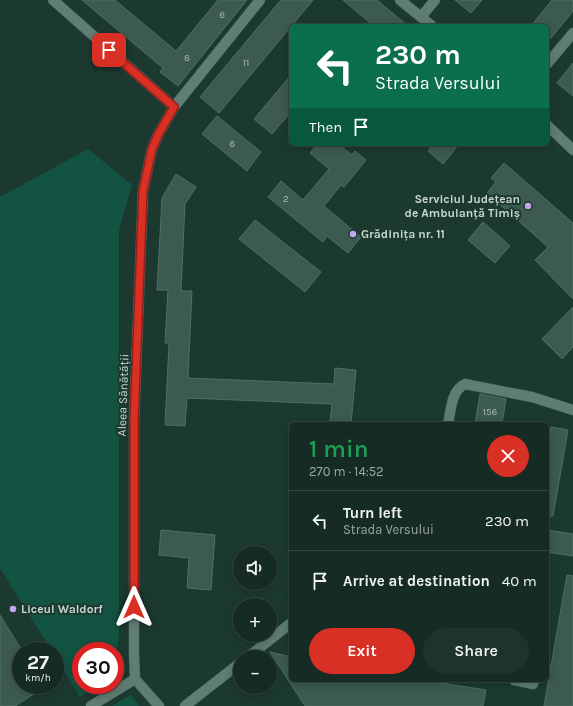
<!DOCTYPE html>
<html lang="en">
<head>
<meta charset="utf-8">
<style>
  :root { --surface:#152b24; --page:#1e332c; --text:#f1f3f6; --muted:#9da7a6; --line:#344741; --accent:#d93025 }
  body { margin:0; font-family:Karla,sans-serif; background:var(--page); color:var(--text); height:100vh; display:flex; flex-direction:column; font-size:15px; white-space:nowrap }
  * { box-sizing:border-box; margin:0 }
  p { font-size:13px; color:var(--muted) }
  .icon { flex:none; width:22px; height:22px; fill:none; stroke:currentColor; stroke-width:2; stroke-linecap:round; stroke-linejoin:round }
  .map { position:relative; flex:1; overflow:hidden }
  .side { position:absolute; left:289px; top:422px; width:260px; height:260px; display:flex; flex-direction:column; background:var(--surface); border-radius:6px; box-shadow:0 2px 10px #0003,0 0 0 1px var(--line) }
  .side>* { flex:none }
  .top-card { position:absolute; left:289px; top:24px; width:260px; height:122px; border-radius:6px; box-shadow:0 2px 10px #0003,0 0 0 1px var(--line); background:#0b6e4f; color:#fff; overflow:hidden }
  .controls { position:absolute; left:233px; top:546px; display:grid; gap:8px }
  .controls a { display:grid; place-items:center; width:44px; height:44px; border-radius:50%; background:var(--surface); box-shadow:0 2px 10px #0003,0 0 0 1px var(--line); font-size:20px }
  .speed { position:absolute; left:12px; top:642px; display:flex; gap:8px; font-size:20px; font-weight:700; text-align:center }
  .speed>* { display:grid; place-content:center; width:52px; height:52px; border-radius:50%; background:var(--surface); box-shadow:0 2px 10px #0003,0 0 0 1px var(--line); line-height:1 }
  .speed small { font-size:10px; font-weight:400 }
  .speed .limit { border:6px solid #d22; background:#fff; color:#111 }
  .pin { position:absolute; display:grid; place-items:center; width:34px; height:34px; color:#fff; margin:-17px; border-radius:8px; box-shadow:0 2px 6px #0006 }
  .me { position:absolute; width:44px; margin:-22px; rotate:0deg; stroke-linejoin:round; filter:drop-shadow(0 0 3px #0008) }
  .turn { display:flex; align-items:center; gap:14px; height:84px; padding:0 20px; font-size:18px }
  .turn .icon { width:52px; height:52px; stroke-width:2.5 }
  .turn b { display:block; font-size:28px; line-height:34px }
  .then { display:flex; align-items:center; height:38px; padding:0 20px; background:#0003; gap:8px; font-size:15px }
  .round { display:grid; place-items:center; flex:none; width:42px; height:42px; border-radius:21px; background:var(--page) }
  .overview { display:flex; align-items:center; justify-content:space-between; height:68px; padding:0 20px }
  h1 { font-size:24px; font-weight:600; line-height:30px; color:#1e9e55 }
  .primary-button { display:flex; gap:8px; margin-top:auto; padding:8px 20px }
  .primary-button a { flex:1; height:46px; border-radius:24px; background:var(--accent); color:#fff; font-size:16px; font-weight:600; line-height:46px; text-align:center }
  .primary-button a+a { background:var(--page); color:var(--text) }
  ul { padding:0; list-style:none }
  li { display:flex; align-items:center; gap:12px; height:60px; padding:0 20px; border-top:1px solid var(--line) }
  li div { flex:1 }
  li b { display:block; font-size:15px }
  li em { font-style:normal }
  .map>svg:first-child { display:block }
  .green { fill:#135342 }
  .building { fill:#3d5a50; stroke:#506e63 }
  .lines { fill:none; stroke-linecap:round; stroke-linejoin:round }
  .minor-casing { stroke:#3e5750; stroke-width:11 }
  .minor { stroke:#5f7d72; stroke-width:10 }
  .route-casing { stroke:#8d1f18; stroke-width:10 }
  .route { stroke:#d93025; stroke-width:7 }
  .poi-dot { fill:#c3a7f2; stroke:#1c3930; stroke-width:1.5 }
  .labels { text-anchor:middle; stroke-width:4; stroke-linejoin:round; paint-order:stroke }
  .number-label { font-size:10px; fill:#a4b8b1 }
  .poi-label { font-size:12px; font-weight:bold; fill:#c7d7d1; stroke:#1c3930; text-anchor:start }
  .street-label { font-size:12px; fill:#c7d7d1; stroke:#1c3930 }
</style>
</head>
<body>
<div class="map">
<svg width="573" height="706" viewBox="0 0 573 706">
  <rect width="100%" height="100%" fill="#1c3930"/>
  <g class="green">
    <polygon points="88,149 132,185 119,230 119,634 115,663 115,651 81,651 81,685 98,685 80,697 55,656 55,651 52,651 0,568 0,197"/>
    <polygon points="131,695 139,706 112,706"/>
  </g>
  <g class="building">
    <polygon points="82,0 115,0 176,51 218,0 247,0 178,86 160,72 163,68"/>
    <polygon points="281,0 313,0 219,113 200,97"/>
    <polygon points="343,0 377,0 408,26 374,26"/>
    <polygon points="455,0 482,0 471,13"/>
    <polygon points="552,0 573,0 573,11 547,43 547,26 531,26"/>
    <polygon points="573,63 573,96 557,83"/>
    <polygon points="291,75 291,112 272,134 254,119"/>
    <polygon points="217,116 261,152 247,171 202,134"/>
    <polygon points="317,144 338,144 352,155 355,151 366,160 344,187 341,185 324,206 361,237 348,253 327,236 323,242 268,197 281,181 303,200 329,169 310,153"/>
    <polygon points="433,144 459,144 443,164 428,151"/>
    <polygon points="504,163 573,223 573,299 535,260 548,247 487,193 496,182 491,178"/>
    <polygon points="176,174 196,187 185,204 181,291 192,291 188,378 334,384 335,368 356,370 351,424 330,422 332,404 187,398 185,426 165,425 169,343 165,343 168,290 157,290 162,198"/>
    <polygon points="255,220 321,272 305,292 239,239"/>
    <polygon points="483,222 510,246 495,263 468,240"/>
    <polygon points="573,307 573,347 562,359 542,339"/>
    <polygon points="480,394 506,399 502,424 475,424"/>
    <polygon points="551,427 568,430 553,516 547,516 547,452"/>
    <polygon points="161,530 215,535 211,590 187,588 189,558 159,555"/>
    <polygon points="547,530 573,534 573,556 547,552"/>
    <polygon points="567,575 573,576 573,706 544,706"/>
    <polygon points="0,615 21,649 21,685 48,685 15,706 0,706"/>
    <polygon points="270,652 291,657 291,680 435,680 435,682 486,690 483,706 305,706"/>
  </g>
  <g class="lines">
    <defs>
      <g id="minor">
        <polyline points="53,0 174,107"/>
        <polyline points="400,0 432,26"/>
        <polyline points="421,17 435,0"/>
        <polyline points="547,64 573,33"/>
        <polyline points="547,125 573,150"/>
        <path d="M448 424C451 410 451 391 465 384L532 397 573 410"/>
        <polyline points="248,657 291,623"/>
        <polyline points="514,680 533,684 534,680"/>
        <polyline points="91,706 135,679"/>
        <polyline points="159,706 135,679 134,653 134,422 143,191 152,149 158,135 174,107 260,0"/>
        <polyline points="185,706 240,663"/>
      </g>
    </defs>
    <use href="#minor" class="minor-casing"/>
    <use href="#minor" class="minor"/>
  </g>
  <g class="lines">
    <defs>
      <polyline id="route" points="109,50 174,107 158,135 152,149 143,191 134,422 134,607"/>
    </defs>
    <use href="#route" class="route-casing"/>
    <use href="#route" class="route"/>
  </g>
  <g class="poi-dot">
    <circle cx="528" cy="206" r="4"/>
    <circle cx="353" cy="234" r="4"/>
    <circle cx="13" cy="609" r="4"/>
  </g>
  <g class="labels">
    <g class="number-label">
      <text x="222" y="18">6</text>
      <text x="187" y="61">8</text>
      <text x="246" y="66">11</text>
      <text x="232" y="147">6</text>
      <text x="286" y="202">2</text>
      <text x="490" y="415">156</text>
    </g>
    <g class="poi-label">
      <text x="520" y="203" text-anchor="end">Serviciul Județean<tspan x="520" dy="14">de Ambulanță Timiș</tspan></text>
      <text x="361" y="238">Grădinița nr. 11</text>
      <text x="21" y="613">Liceul Waldorf</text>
    </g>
    <g class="street-label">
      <text transform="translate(123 395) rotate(-88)" y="4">Aleea Sănătății</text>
    </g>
  </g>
</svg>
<div class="controls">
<a><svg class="icon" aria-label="sound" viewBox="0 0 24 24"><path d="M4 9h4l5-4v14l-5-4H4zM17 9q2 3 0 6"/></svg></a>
<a>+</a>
<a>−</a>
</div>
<div class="speed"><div>27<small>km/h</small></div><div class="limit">30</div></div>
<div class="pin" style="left:109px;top:50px;background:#d93025"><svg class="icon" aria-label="arrive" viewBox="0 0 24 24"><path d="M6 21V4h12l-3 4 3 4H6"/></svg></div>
<svg class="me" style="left:134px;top:607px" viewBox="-20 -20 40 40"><path d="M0-17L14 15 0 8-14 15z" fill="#d93025" stroke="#fff" stroke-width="4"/></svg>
<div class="top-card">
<div class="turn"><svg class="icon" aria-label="left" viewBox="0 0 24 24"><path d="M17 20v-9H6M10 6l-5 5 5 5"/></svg><div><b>230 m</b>Strada Versului</div></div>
<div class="then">Then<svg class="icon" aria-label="arrive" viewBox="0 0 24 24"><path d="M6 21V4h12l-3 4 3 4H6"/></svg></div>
</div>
<section class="side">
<div class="overview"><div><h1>1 min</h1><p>270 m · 14:52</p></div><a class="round" style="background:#d93025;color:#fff"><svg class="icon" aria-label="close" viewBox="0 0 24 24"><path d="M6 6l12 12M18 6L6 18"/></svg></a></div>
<ul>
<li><svg class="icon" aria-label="left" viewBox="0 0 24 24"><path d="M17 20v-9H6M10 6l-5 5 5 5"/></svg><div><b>Turn left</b><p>Strada Versului</p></div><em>230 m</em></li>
<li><svg class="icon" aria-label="arrive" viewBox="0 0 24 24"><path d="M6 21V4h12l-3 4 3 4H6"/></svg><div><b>Arrive at destination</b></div><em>40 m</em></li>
</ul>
<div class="primary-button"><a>Exit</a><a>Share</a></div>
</section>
</div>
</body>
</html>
